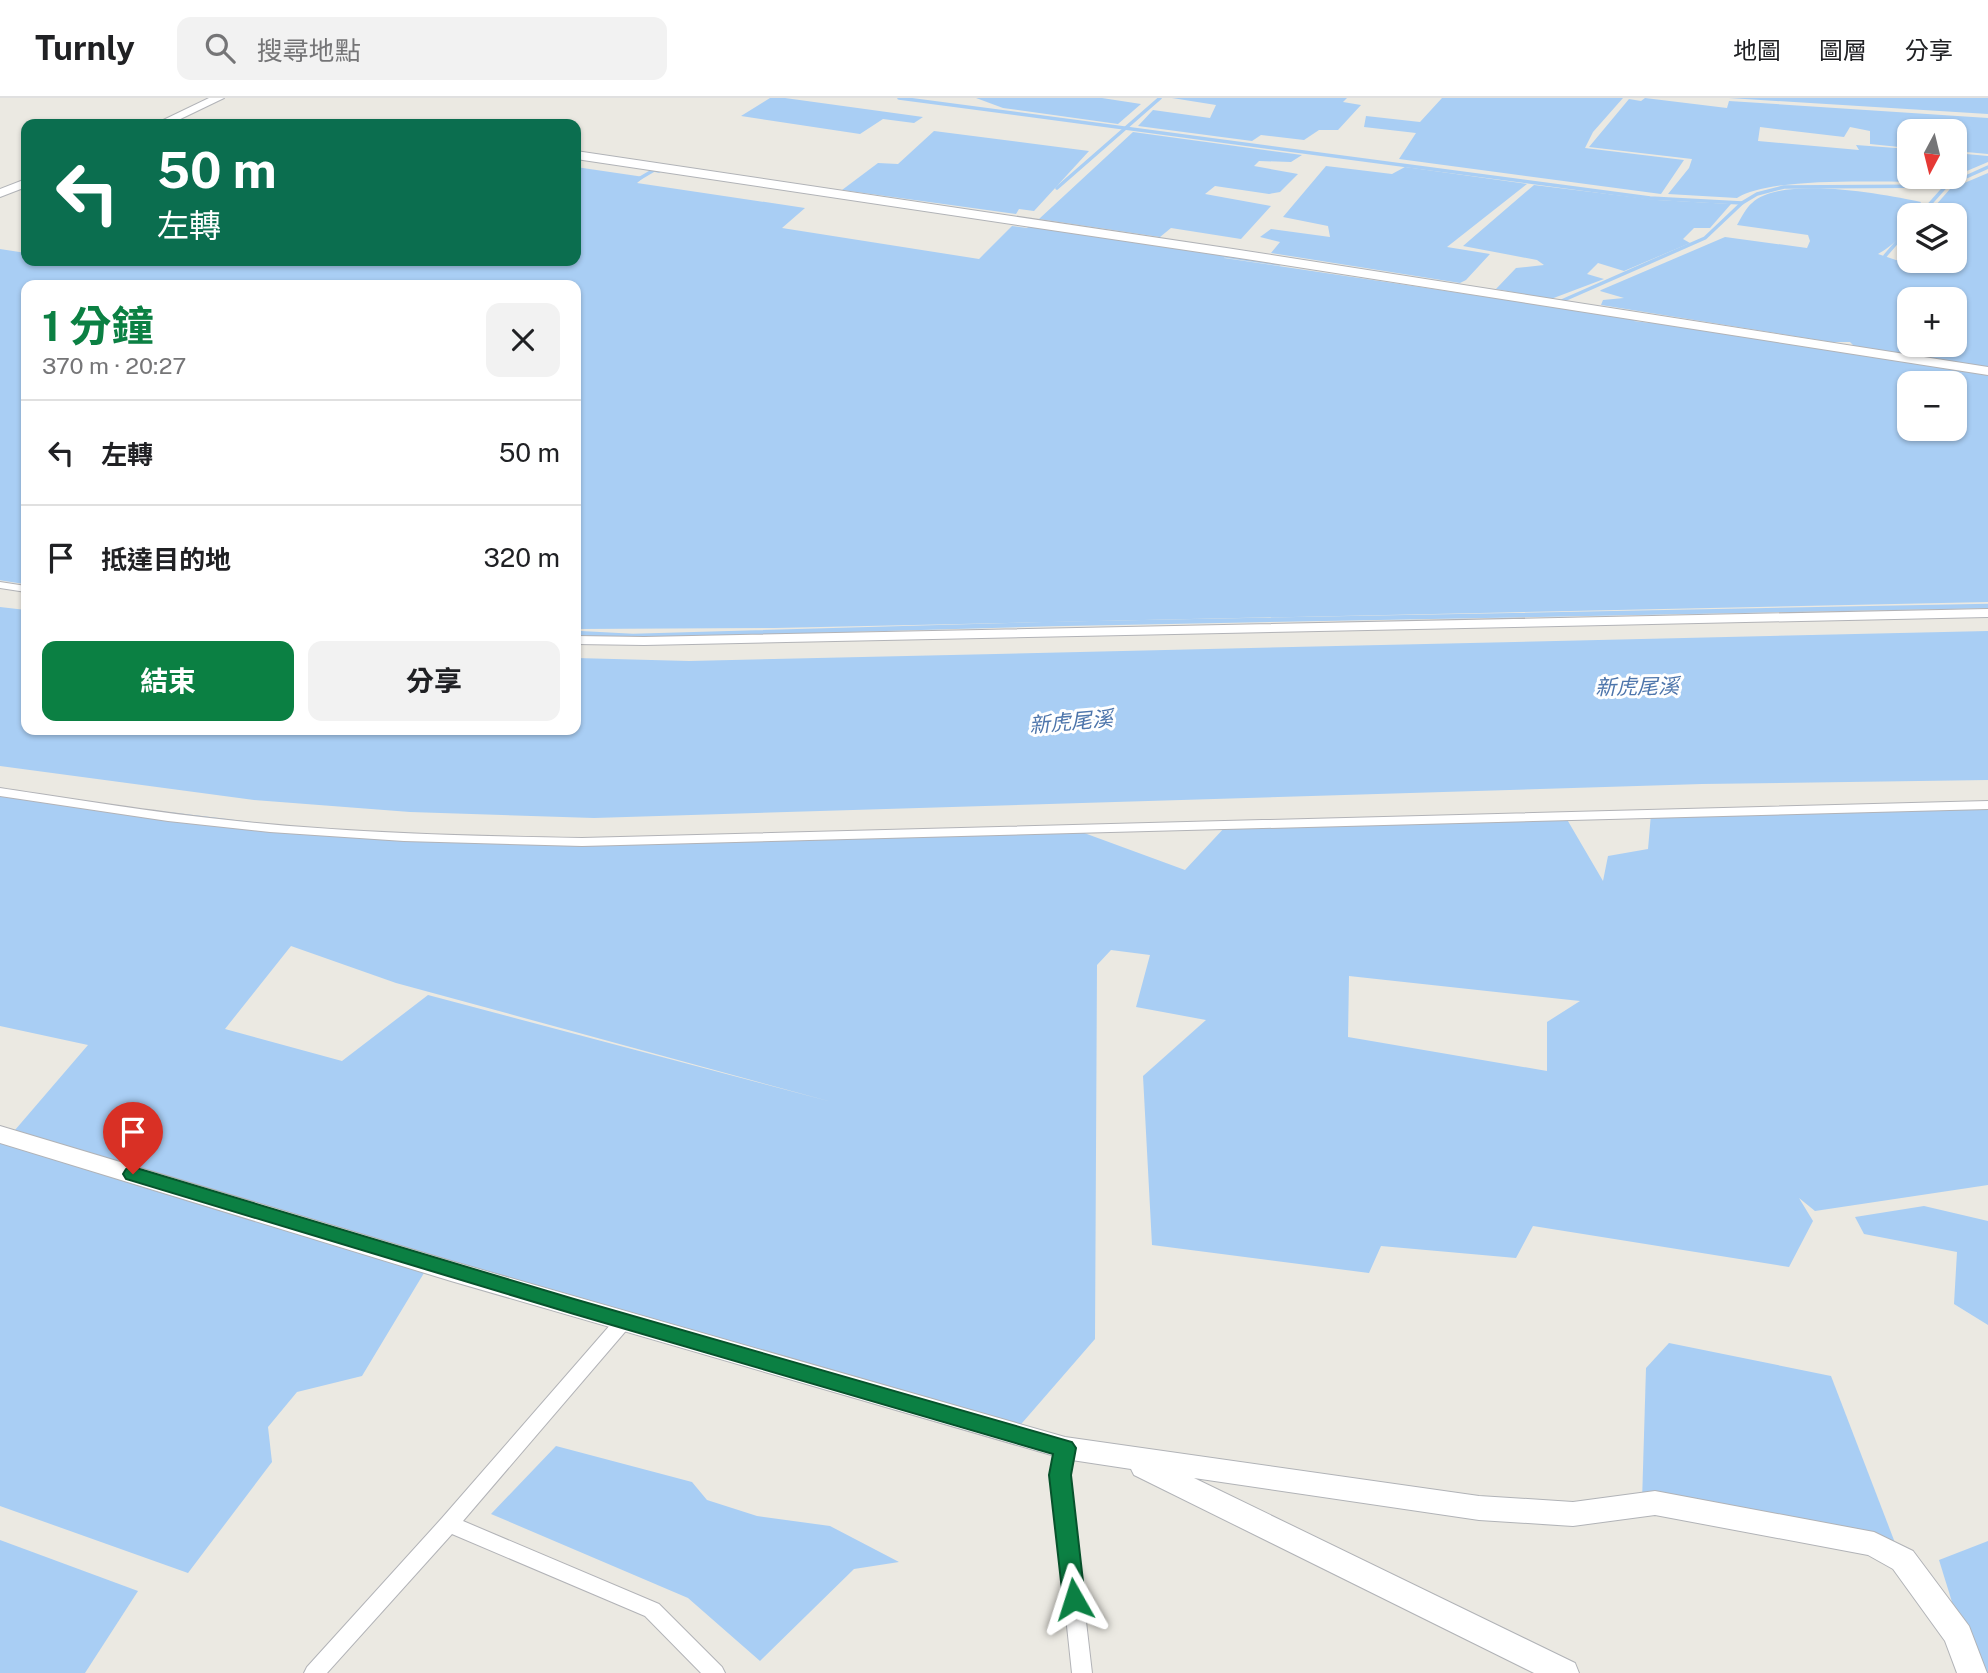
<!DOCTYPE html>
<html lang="zh-TW">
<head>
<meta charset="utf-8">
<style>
  :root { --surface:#fff; --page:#f2f2f2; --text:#202124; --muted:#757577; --line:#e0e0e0; --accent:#0b8043 }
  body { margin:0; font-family:"Public Sans","Noto Sans TC",sans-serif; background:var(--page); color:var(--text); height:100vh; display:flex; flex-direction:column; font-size:26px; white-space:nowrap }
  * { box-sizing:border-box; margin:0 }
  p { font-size:23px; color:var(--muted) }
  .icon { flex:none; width:38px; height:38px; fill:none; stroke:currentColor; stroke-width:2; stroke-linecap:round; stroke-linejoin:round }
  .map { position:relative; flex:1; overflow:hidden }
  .panel { position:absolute; left:21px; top:182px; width:560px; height:455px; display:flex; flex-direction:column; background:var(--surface); border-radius:14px; box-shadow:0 2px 5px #0004 }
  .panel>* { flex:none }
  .banner { position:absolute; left:21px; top:21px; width:560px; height:147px; border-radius:14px; box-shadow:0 2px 5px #0004; background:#0b6e4f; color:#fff; overflow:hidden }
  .needle { width:46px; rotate:187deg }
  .fabs { position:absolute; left:1897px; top:21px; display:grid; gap:14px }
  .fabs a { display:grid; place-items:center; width:70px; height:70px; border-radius:14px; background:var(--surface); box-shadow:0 2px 5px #0004; font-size:35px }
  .pin { position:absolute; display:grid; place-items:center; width:60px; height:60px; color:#fff; margin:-72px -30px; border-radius:50% 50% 50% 0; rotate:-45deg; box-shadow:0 0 7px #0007 }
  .pin .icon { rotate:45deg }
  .me { position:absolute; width:77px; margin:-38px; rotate:354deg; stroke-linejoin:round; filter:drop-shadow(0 0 5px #0008) }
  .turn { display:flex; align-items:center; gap:24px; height:147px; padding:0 21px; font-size:32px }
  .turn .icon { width:91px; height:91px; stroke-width:2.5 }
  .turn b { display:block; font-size:49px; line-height:60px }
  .round { display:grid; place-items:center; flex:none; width:74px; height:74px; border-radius:14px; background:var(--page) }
  .summary { display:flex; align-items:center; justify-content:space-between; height:119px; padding:0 21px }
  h1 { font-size:42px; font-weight:700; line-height:52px; color:var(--accent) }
  .primary-button { display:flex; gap:14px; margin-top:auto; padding:14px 21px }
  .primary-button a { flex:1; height:80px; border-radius:14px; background:var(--accent); color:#fff; font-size:28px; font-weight:700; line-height:80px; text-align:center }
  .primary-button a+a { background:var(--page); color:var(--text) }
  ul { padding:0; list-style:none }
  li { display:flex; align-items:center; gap:21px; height:105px; padding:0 21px; border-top:2px solid var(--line) }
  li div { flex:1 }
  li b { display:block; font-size:26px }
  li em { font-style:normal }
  header { display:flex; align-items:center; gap:42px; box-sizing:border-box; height:98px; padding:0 35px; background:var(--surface); border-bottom:2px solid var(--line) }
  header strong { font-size:33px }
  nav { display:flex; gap:38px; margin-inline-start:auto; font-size:24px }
  .search { width:490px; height:63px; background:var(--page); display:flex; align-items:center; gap:18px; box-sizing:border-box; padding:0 24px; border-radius:14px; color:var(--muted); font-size:26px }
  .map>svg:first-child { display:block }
  .water { fill:#a9cef4; fill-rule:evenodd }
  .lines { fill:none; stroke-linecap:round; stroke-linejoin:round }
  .stream-far1 { stroke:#a9cef4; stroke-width:3.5 }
  .stream { stroke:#a9cef4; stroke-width:4.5 }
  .street-casing { stroke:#b2b3b7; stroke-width:2 }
  .secondary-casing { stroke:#b1b3b7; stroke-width:2 }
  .street { fill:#fff; fill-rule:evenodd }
  .secondary { fill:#fff; fill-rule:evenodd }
  .route { fill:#0b8043; stroke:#07532c; stroke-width:2 }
  .labels { text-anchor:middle; stroke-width:6; stroke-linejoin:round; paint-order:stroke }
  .water-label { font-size:21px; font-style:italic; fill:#4d75ab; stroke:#fff }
</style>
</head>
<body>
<header>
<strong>Turnly</strong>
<div class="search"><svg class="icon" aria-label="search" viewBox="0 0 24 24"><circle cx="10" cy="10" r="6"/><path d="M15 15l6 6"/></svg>搜尋地點</div>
<nav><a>地圖</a><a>圖層</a><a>分享</a></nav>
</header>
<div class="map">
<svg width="1988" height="1575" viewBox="0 0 1988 1575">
  <rect width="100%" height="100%" fill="#ebe9e2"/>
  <g class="water">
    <polygon points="770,0 785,0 923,19 914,25 883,21 860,36 741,18"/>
    <polygon points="976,0 1102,0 1141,6 1118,26 1003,10"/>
    <polygon points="1172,0 1347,0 1343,4 1361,7 1338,32 1319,32 1304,42 1261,37 1252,43 1138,28 1153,12 1210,20 1216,7"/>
    <polygon points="1442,0 1623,0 1593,34 1585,50 1684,62 1661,96 1399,61 1416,35 1364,29 1366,18 1420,24"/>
    <path d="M1645 0 1727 10 1729 3 1988 20V56L1955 53V33H1909V50L1870 46V33L1850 29 1844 39 1760 29 1758 43 1859 52 1856 47 1909 51V79H1952L1940 84C1893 85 1773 77 1737 100L1668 96 1689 70 1692 61 1589 49 1629 1 1641 3Z"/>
    <polygon points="1729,0 1988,0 1988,16"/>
    <polygon points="934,33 1089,53 1034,113 1019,111 1016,116 842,92 878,65 898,66"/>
    <polygon points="1133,34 1302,57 1291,64 1259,63 1254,68 1298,76 1280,94 1269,96 1215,88 1205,96 1271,108 1241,141 1171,130 1160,139 1039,121"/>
    <polygon points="1955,55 1988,58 1988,64 1955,78"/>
    <polygon points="1326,68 1392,76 1405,69 1527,86 1447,149 1490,156 1466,182 1460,185 1271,155 1280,144 1260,139 1271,131 1330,139 1328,128 1283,119"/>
    <path d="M576 69 644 79 637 85 805 110 782 130 979 161 1012 128 1027 130 1030 127 1226 156 1224 160 1636 221 1634 223 1650 225 1653 223 1988 277V504L774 530 576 531V187H26V484L0 480V151L26 155V163H576ZM1909 285H1955V331H1909Z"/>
    <path d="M1988 75V269L1855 249 1850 244H1831L1601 207 1603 202 1624 200 1600 193 1601 192 1725 139 1807 150 1810 143 1808 137 1737 127C1741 120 1746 110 1752 105 1781 77 1884 96 1921 104L1913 117H1909C1909 134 1891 149 1878 156L1899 163 1902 159 1899 157 1909 149V163H1955V117H1927L1950 91ZM1909 201H1955V247H1909Z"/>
    <polygon points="1534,87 1657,102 1731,106 1710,130 1694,130 1683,141 1690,145 1624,173 1598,165 1587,176 1604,181 1551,201 1496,191 1516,170 1544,167 1537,162 1463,148"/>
    <polygon points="0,509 26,512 26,632 576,632 576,560 689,563 1988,533 1988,682 1702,686 594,720 410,714 254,702 0,668"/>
    <path d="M0 694 370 738 616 744 1076 732 1185 772 1226 728 1565 718 1603 783 1608 758 1648 751 1651 716 1988 707V1087L1815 1113 1799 1100 1813 1123 1789 1169 1533 1128 1516 1160 1381 1148 1369 1175 1152 1147 1143 978 1206 922 1136 909 1150 857 1111 852 1097 867 1095 1241 1009 1340 430 1165 362 1278 297 1294 268 1329 272 1364 188 1475 0 1408V1036L9 1039 88 947 0 928ZM291 848 396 885 832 1004 428 897 342 963 225 931ZM1349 878 1580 903 1547 924V973L1348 939Z"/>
    <polygon points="1924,1108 1988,1123 1988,1227 1954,1206 1957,1154 1864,1136 1855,1119"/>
    <polygon points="1669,1245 1831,1278 1902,1463 1642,1404 1646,1270"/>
    <polygon points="556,1348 692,1384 707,1402 757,1418 830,1428 899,1464 854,1471 760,1563 688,1500 491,1416"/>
    <polygon points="0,1442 138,1493 85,1575 0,1575"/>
    <polygon points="1988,1443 1988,1575 1974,1575 1939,1462"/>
  </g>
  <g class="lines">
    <g class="stream-far1">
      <polyline points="899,0 1650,100 1742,105"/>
      <polyline points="637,82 654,72 659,73"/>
      <polyline points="1057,90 1160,0"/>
      <polyline points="1920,117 1946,88"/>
      <polyline points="1219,157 1279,166"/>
      <polyline points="1885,158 1909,130"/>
      <polyline points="1557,205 1705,140 1742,105 1757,96 1784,89 1946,88 1988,69"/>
    </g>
    <g class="stream">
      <polyline points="0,480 26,484"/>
      <polyline points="576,535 633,538 1052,526 1988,508"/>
    </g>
    <defs>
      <g id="street">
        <polygon points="0,484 26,488 26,494 0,490"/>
        <polygon points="1988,511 1988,519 644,547 576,546 576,538 644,539"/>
        <path d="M0 690C79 702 158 715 237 723 352 735 467 738 582 740L1988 703V711L582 748 404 743 270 734 168 723 0 698Z"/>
        <polygon points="624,1216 630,1218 633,1223 630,1228 463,1423 659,1506 722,1569 725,1575 701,1575 645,1518 452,1436 327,1575 304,1575 307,1569 442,1420 618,1218"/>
        <polygon points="1065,1342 1072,1345 1074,1350 1069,1377 1092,1575 1072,1575 1051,1377 1058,1345"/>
      </g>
      <g id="secondary">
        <polygon points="209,0 224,0 170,26 155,26"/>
        <polygon points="576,53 1233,151 1988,269 1988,277 1233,159 576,61"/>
        <polygon points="26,81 26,89 0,99 0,91"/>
        <polygon points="0,1028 451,1163 1065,1339 1479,1398 1573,1404 1655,1393 1874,1434 1913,1453 1969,1528 1987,1575 1957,1575 1945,1543 1893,1471 1868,1457 1655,1417 1573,1428 1479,1422 1194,1380 1575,1565 1579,1575 1534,1575 1134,1377 1131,1371 1065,1361 451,1183 0,1045"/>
      </g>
    </defs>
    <use href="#street" class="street-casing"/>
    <use href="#secondary" class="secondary-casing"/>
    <use href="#street" class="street"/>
    <use href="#secondary" class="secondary"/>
  </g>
  <polygon class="route" points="133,1069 574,1201 1072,1344 1076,1350 1071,1377 1085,1501 1082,1508 1074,1511 1066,1508 1063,1501 1049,1377 1053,1356 574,1216 126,1081 123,1076 126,1071"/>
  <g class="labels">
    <g class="water-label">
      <text transform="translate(1637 589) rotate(-1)" y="7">新虎尾溪</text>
      <text transform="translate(1071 624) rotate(-5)" y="7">新虎尾溪</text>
    </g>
  </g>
</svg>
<div class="fabs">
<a><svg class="needle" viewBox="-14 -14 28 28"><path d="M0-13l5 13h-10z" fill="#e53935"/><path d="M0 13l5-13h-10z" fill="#757577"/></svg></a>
<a><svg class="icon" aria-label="layers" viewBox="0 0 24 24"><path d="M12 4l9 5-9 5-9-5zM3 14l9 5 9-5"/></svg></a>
<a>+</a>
<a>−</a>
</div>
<div class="pin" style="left:133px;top:1076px;background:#d93025"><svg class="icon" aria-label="arrive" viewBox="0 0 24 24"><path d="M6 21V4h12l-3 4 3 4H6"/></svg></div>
<svg class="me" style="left:1074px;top:1501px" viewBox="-20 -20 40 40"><path d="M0-17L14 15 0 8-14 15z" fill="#0b8043" stroke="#fff" stroke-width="4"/></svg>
<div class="banner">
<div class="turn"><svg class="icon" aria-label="left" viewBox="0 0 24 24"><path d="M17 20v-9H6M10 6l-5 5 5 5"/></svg><div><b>50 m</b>左轉</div></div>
</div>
<section class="panel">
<div class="summary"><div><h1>1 分鐘</h1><p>370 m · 20:27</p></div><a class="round"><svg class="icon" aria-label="close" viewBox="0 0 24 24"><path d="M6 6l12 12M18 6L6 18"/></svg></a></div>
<ul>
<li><svg class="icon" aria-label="left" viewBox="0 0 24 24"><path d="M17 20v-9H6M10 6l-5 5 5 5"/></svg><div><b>左轉</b></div><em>50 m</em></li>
<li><svg class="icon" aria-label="arrive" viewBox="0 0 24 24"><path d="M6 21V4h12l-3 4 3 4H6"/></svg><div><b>抵達目的地</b></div><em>320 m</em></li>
</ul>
<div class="primary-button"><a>結束</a><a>分享</a></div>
</section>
</div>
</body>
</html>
